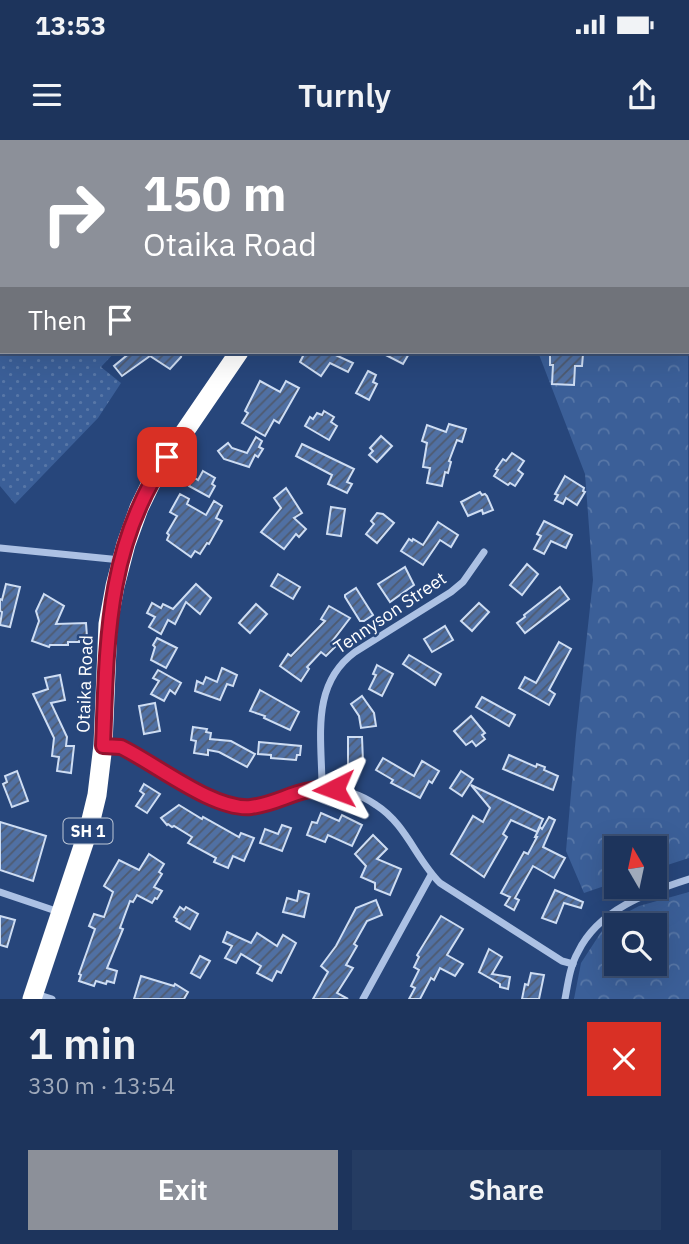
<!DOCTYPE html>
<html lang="en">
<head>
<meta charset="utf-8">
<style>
  :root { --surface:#1d345c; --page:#253c62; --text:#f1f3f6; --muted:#a0aabb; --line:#3b4f72; --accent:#8c9099 }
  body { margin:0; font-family:"IBM Plex Sans",sans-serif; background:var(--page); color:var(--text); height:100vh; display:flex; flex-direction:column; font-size:26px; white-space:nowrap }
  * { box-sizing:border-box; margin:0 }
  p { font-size:23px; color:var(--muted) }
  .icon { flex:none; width:38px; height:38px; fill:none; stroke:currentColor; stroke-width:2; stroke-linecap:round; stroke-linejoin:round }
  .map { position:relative; height:859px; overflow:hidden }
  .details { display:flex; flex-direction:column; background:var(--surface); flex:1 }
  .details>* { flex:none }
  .guide { position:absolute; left:0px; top:0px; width:690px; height:214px; box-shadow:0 7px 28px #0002,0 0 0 2px var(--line); background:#8c9099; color:#fff; overflow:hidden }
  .needle { width:46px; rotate:351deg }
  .tools { position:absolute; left:604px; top:696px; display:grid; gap:14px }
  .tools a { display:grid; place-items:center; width:63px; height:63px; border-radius:0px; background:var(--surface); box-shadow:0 7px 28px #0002,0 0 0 2px var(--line); font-size:35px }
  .pin { position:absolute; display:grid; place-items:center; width:60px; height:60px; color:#fff; margin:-30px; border-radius:14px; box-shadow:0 4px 10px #0006 }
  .me { position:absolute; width:77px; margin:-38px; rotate:267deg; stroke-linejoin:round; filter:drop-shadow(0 0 5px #0008) }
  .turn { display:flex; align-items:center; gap:24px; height:147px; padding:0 28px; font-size:32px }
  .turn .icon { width:91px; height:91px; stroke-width:2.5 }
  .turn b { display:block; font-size:49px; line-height:60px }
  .then { display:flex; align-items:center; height:66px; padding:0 28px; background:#0003; gap:14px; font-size:26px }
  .round { display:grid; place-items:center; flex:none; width:74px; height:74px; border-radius:0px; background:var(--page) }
  .overview { display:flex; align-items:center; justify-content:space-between; height:119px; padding:0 28px }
  h1 { font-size:42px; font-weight:600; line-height:52px }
  .primary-button { display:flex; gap:14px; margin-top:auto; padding:14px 28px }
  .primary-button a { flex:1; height:80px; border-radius:0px; background:var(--accent); color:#fff; font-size:28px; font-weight:600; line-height:80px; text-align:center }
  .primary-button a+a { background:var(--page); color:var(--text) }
  .status { display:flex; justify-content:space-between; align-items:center; height:49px; padding:0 35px; background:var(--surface); direction:ltr }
  .status svg { height:19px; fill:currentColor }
  header { display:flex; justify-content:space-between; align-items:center; height:91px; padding:0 28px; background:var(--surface); font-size:32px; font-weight:600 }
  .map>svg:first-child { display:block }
  .forest { fill:url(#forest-crowns); fill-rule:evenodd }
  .park { fill:url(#park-dots) }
  .building { fill:url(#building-hatch); stroke:#ceddf3; stroke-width:2 }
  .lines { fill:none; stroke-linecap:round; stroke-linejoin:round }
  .street { stroke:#acc1e4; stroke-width:7 }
  .highway { stroke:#fff; stroke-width:19 }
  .route-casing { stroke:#92132f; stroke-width:18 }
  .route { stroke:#e11d48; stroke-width:12 }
  .labels { text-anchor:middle; stroke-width:5; stroke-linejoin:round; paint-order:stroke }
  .shield { fill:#27467b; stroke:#bec8d7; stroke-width:2 }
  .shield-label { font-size:16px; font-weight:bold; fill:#fff }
  .street-label { font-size:18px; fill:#fff; stroke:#27467b }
</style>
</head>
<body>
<div class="status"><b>13:53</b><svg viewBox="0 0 49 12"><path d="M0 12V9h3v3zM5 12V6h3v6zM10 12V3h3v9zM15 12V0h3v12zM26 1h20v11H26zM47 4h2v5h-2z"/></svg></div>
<header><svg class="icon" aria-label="menu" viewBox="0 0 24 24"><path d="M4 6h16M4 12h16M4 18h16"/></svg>Turnly<svg class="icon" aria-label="share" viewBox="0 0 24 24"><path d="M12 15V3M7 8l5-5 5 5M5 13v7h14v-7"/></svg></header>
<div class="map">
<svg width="689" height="859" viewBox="0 0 689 859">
  <defs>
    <pattern id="forest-crowns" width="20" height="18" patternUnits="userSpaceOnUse" patternTransform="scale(1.75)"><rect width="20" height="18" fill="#3b5f98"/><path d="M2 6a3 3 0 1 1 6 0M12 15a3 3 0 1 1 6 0" fill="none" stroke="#5877a7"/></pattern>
    <pattern id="park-dots" width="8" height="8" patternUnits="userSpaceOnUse" patternTransform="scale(1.75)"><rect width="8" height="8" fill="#3b5f98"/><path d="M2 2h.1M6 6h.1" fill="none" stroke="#5877a7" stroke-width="1.8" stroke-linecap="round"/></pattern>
    <pattern id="building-hatch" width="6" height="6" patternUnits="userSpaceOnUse" patternTransform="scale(1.75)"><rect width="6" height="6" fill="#5070a3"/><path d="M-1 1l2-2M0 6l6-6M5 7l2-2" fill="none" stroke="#4e5a6f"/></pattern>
  </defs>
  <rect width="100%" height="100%" fill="#27467b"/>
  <g class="forest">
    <polygon points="688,195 689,718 655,729 654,709 616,709 616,742 584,753 566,711 576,595 593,440 585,334 538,212 688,212"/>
    <path d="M689 752V859H574L581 823 607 783 639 766ZM616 786H654V824H616Z"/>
  </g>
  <polygon class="park" points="0,0 284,2 2,2 2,212 115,212 101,227 121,243 98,278 15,364 0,346"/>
  <g class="building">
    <polygon points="131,212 182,212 181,217 170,229 150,216 122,236 114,226"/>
    <polygon points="305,212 329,212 353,223 348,232 330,223 321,236 300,222"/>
    <polygon points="380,212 410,212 403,224"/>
    <polygon points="550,212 576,212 576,214 583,214 582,226 575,226 574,245 552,244 553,225 550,225"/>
    <polygon points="368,231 376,235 373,242 377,244 369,260 356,253"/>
    <polygon points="260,241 280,252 286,241 299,248 279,283 274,280 265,296 242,283 248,273 245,271"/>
    <polygon points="324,271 334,277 331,282 337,286 329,300 305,286 310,277 313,279 317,273 322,275"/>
    <polygon points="449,284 466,289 462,302 457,300 449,321 451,322 448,333 445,332 442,346 427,343 430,328 423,327 427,303 422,301 427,285 446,292"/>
    <polygon points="381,296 392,306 377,322 369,315 373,311 370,308"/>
    <polygon points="256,297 262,301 259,307 263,309 258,317 255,315 249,327 224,319 218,311 228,303 232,308 247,313"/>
    <polygon points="302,304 354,329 347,342 352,344 347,353 328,344 332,335 296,316"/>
    <polygon points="512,313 524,321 518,330 523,334 515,346 510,343 508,345 494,336 498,330 496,329 503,319 506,321"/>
    <polygon points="203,331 215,338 212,344 215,346 209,357 189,346 193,337 198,340"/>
    <polygon points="565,336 584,348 583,351 585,352 577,365 566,358 563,364 555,360 558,355 555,354"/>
    <polygon points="286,348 302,373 294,378 306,389 299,397 296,394 284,409 261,392 281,368 274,358"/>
    <polygon points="480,352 482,355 485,354 487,356 493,370 483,374 482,370 468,376 461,362"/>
    <polygon points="180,354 189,359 187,364 206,375 214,361 222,366 216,378 222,381 209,404 207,403 200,414 195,411 191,417 167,400 169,395 167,393 177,376 170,372"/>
    <polygon points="331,367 345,369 341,396 327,394"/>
    <polygon points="377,373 383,374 394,383 377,403 366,394 374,384 371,381"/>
    <polygon points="544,381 572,395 566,408 551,401 544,414 534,409 541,396 537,394"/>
    <polygon points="438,382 458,395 451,407 440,400 423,425 401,411 409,399 412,401 413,399 423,405"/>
    <polygon points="527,424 538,434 522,455 510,445"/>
    <polygon points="405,427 414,445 390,462 378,444"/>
    <polygon points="278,434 300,447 293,459 271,446"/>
    <polygon points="6,444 20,447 10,487 0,485 2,472 0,471 0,459 2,460"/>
    <polygon points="196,444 211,458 200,474 186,462 175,484 168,480 161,494 149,487 155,477 147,473 152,463 161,468 163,464 173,469"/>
    <polygon points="560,447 569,459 525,493 517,483 525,477 524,475"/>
    <polygon points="356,448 373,475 364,481 360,481 345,457 345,455"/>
    <polygon points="44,454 64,466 56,484 86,483 87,497 79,497 79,502 68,502 68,505 50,505 49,507 32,501 39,481 36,471"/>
    <polygon points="479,463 489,472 472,491 461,481"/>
    <polygon points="256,464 267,474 250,493 239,483"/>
    <polygon points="329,466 350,478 331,503 335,507 326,516 321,512 307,527 309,529 301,541 280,526 288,514 291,516 325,481 321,479"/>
    <polygon points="445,486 453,500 432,512 424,499"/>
    <polygon points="157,498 177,508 166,528 151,520 155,507 153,505"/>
    <polygon points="559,502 571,509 549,550 555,554 549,565 519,548 525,537 536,543"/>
    <polygon points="409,515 441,534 435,545 403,524"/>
    <polygon points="377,525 393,534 382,556 369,549 376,535 373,534"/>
    <polygon points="222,528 237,535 233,546 227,544 220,560 195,551 197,541 203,544 206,537 217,542"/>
    <polygon points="158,530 181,543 175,554 170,550 164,561 151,554 159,541 153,538"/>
    <polygon points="60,535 65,560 51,563 67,597 66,606 74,606 71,633 57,631 59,617 52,616 54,598 33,554 48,549 45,538"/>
    <polygon points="260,550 299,572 290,590 264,578 265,576 250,571"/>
    <polygon points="362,556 374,573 376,586 361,588 359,576 351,564"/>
    <polygon points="482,557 515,575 509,586 476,567"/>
    <polygon points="155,563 160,591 144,594 139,566"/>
    <polygon points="471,576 485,593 482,595 485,599 476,606 472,601 466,605 454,591"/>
    <polygon points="193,587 207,589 206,592 211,593 210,599 231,601 255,614 247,627 219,612 208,610 208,615 194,613 196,601 191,600"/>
    <polygon points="348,597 362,597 363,622 359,627 348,627"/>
    <polygon points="259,602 301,606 300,615 297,615 296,620 271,618 271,615 258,614"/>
    <polygon points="509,615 536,627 537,624 545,627 544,630 558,636 553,650 503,629"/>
    <polygon points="383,618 414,636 422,621 439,631 432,643 429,641 420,658 391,643 393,640 376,630"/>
    <polygon points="17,631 28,661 12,667 3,644 7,642 5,636"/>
    <polygon points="461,631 473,639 462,656 450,648"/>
    <polygon points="144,644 160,654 147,673 136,666 144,654 140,651"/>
    <polygon points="471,645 543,679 537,692 511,680 503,694 507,697 484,737 451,714 473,676 483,682 490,668"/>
    <polygon points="179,665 202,679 203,677 239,697 241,693 254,698 244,721 233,716 228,728 214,722 216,718 188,703 192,697 174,686 172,687 168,684 167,685 161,678"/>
    <polygon points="321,673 339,681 342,675 362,685 352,706 328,695 325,702 307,695 312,682 317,683"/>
    <polygon points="549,677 555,680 543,707 565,718 554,738 533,726 515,758 519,760 514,770 505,765 510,757 501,753 524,712 528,714 537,697 535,697 540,687 542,689"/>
    <polygon points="0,682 46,696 33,741 0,730"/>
    <polygon points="282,685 291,688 282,711 260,703 265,689 278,694"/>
    <polygon points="373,695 387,709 377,719 401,729 390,755 375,749 375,743 361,737 366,726 355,714"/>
    <polygon points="149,714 164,724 159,732 162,734 154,747 162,751 157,759 155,758 152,763 137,755 133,762 130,761 120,788 123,789 107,828 117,831 114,843 107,841 106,844 96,841 94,846 79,841 81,835 79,834 95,789 89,786 94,774 104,777 113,752 104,746 119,720 139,730"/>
    <polygon points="555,750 583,762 581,768 564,763 556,783 542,778"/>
    <polygon points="299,751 309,754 304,777 283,772 287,758 297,761"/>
    <polygon points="376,760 382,775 367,781 354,804 357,806 346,825 353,828 337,853 348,859 313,859 328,832 321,826 336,806 356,768"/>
    <polygon points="180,767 184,770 186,767 198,774 190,789 176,781 177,779 174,777"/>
    <polygon points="0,776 15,780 7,807 0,805"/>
    <polygon points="441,776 463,789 447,815 463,824 455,836 440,828 434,840 431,838 420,859 409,859 415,848 411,846 419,830 414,827 419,817 417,815"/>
    <polygon points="227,792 251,803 257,793 277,806 283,795 296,803 281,833 277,831 272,841 257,833 261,826 241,814 236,823 225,818 232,806 223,802"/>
    <polygon points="489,809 502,817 492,834 510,837 508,849 500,847 500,844 479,832"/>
    <polygon points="200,816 210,821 200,838 191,833"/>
    <polygon points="531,833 544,835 539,859 522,859 525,844 528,845"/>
    <polygon points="141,836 174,846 175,844 188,852 184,859 134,859"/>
  </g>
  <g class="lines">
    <g class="street">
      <polyline points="613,2 616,0"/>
      <polyline points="0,408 121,420"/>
      <path d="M104 605 121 607 132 612C158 627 209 664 237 667 254 669 268 662 283 657 315 645 347 645 376 665 406 684 416 719 440 743L562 821 573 824"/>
      <path d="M322 648C322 598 310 545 355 512L451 452 463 442 484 412"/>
      <polyline points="0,752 59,772"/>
      <polyline points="36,854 52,859"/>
      <polyline points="363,859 431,735"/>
      <path d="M565 859C568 843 570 826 578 812 598 770 648 752 689 739"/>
    </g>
    <g class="highway">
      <polyline points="294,2 294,0"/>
      <polyline points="313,2 314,0"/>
      <polyline points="32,859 89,688 97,655 103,605 108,484 115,446 126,404 139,368 155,335 239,212"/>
    </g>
  </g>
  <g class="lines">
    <defs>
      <path id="route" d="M167 317C106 406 107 503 103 606L121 607C156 624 214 671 251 667 283 663 297 646 334 649"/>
    </defs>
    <use href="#route" class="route-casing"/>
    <use href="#route" class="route"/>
  </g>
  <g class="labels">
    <rect class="shield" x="63.5" y="678.5" width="49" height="25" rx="5"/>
    <g class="shield-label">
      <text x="88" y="697">SH 1</text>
    </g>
    <g class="street-label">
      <text transform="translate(390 473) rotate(-34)" y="6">Tennyson Street</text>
      <text transform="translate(85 544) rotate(-88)" y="6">Otaika Road</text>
    </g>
  </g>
</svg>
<div class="tools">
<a><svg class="needle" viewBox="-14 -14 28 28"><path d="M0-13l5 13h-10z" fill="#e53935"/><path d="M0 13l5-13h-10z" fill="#a0aabb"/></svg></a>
<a><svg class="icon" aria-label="search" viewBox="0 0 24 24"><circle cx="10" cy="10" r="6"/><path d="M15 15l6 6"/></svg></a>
</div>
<div class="pin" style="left:167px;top:317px;background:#d93025"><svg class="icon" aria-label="arrive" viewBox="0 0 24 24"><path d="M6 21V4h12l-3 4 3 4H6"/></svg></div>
<svg class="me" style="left:334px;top:649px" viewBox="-20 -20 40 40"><path d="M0-17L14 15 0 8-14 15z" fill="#e11d48" stroke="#fff" stroke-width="4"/></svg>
<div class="guide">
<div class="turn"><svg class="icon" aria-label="right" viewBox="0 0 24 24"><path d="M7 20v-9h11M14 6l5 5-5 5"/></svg><div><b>150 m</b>Otaika Road</div></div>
<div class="then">Then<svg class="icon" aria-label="arrive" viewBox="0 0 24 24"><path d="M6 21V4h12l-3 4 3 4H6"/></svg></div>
</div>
</div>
<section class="details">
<div class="overview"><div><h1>1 min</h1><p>330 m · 13:54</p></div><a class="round" style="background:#d93025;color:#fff"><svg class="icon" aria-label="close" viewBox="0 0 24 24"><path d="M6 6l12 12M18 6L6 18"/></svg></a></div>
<div class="primary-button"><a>Exit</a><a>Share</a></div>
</section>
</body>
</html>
